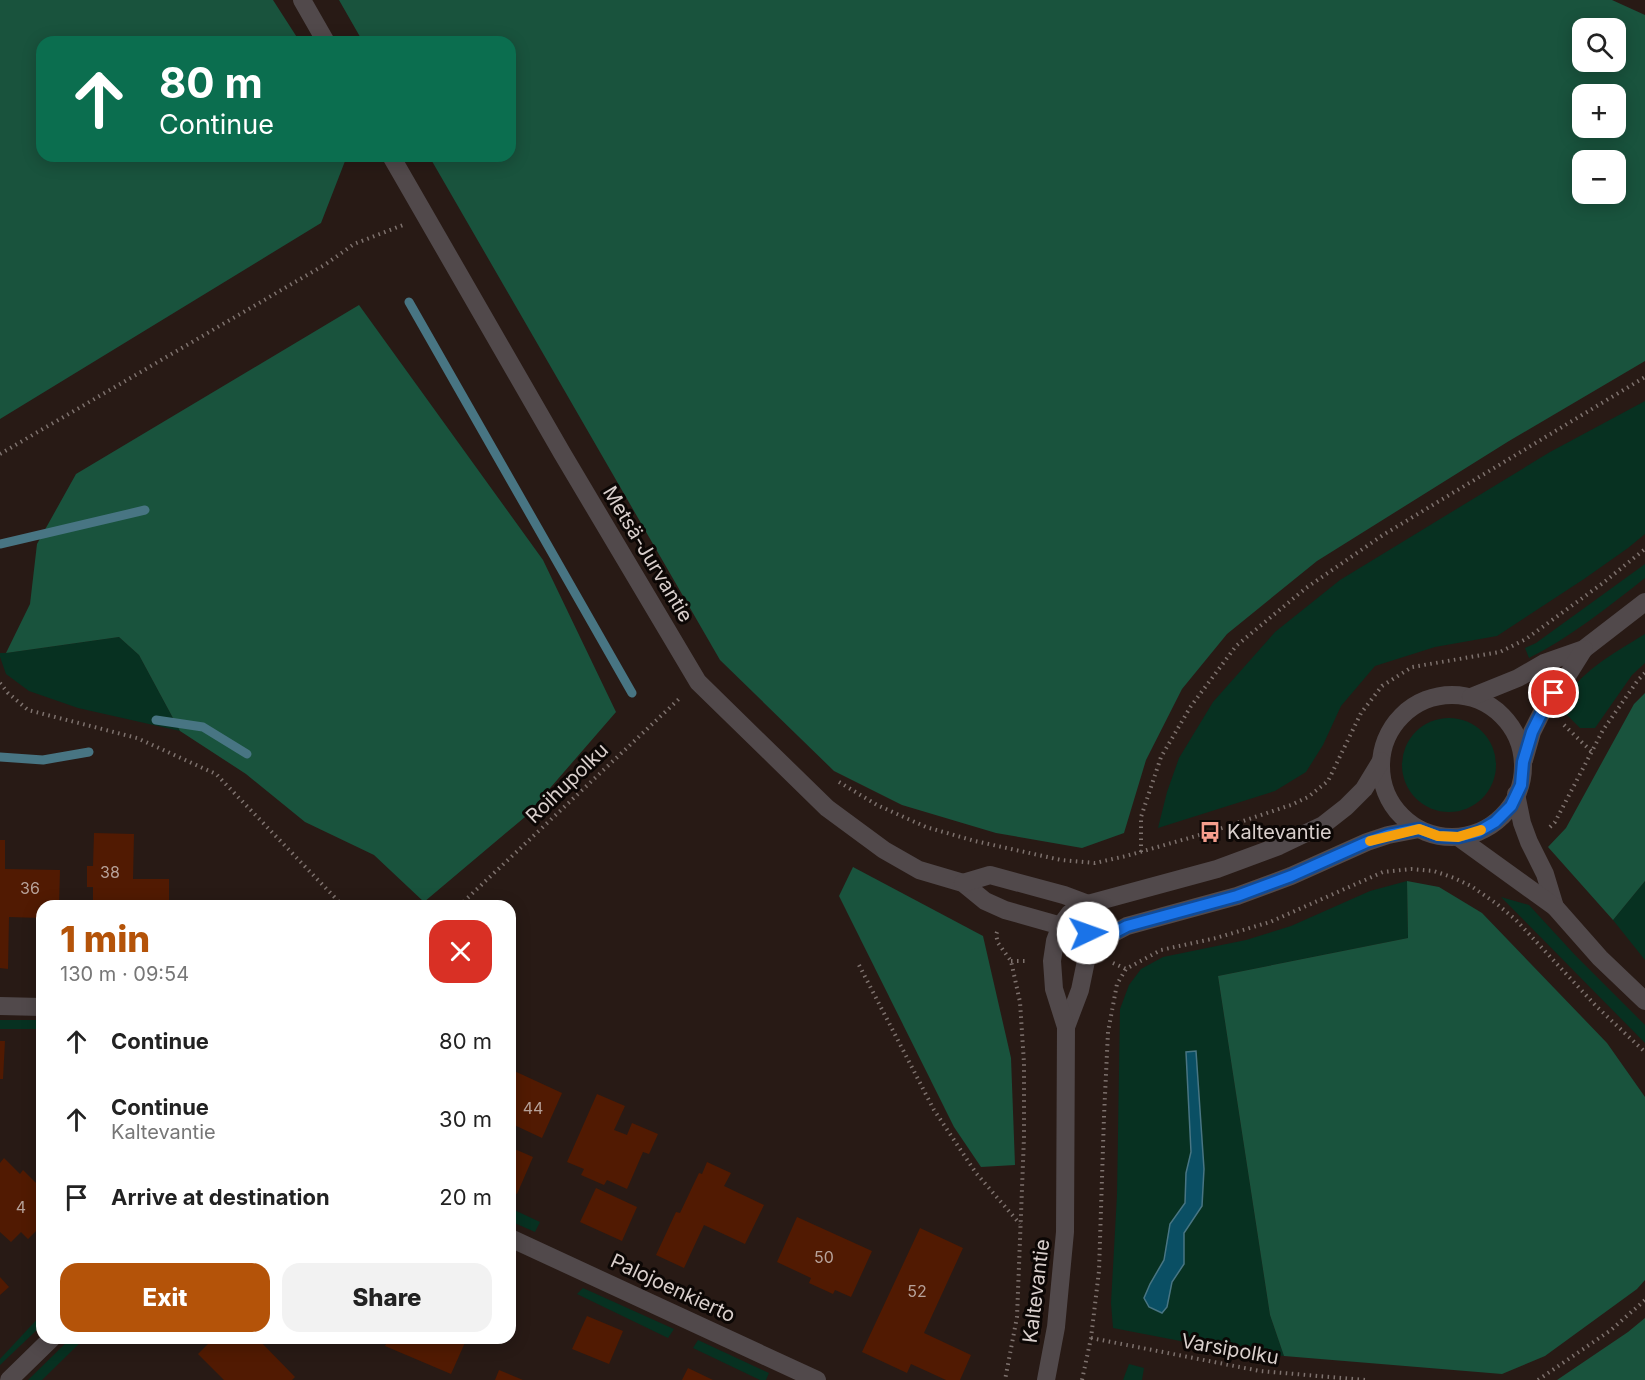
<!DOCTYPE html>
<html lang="en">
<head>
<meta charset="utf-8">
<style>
  :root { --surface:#fff; --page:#f2f2f2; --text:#222; --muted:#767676; --accent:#b45309 }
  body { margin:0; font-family:Inter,sans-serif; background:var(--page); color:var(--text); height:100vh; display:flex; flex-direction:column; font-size:22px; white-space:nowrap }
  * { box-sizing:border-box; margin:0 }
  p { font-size:20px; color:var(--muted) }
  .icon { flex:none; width:33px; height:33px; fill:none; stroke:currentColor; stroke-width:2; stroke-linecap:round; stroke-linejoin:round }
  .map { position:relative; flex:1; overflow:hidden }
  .panel { position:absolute; left:36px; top:900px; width:480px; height:444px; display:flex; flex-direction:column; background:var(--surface); border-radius:18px; box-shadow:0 3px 15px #0003 }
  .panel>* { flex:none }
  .guide { position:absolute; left:36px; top:36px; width:480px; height:126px; border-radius:18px; box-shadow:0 3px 15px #0003; background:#0b6e4f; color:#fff; overflow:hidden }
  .controls { position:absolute; left:1572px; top:18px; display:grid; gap:12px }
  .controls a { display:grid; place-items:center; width:54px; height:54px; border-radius:12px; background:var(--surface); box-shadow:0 3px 15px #0003; font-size:30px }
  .pin { position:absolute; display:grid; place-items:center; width:51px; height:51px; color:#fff; margin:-26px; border:3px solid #fff; border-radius:50%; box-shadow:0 2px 6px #0007 }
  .me { position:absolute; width:66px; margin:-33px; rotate:87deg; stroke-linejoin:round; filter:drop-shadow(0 0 4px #0008) }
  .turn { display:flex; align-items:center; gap:21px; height:126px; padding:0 24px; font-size:27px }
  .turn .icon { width:78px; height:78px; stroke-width:2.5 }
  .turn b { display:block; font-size:42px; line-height:51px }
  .round { display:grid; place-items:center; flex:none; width:63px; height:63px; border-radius:18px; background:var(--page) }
  .overview { display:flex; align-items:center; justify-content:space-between; height:102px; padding:0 24px }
  h1 { font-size:36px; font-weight:800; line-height:45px; color:var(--accent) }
  .button { display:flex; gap:12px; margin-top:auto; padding:12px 24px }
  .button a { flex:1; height:69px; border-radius:18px; background:var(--accent); color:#fff; font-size:24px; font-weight:800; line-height:69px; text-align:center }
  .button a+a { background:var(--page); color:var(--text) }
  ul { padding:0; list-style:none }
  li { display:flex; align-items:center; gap:18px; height:78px; padding:0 24px }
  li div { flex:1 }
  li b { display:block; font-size:22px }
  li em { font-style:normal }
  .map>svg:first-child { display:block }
  .green { fill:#073121 }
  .forest { fill:#19533d; fill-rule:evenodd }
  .water { fill:#0a4f64; stroke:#487583; stroke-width:1.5 }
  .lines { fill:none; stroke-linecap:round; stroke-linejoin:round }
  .stream { stroke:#487583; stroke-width:9 }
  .building { fill:#511a02 }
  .path { stroke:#7e726e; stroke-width:4; stroke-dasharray:1.5 4.5; stroke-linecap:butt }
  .minor { stroke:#51494b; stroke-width:18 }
  .tertiary { stroke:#51494b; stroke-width:18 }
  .route-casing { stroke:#114b97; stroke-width:15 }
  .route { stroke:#1a73e8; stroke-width:10 }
  .slow { stroke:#f59e0b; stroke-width:10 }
  .labels { text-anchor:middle; stroke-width:6; stroke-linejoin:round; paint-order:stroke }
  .number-label { font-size:16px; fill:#b7a29a }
  .street-label { font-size:20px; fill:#d9cfcc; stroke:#0c0705 }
  .poi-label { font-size:20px; fill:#d9cfcc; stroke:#0c0705; text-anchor:start }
</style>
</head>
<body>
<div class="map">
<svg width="1645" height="1380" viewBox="0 0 1645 1380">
  <rect width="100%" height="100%" fill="#281a15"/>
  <g class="green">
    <polygon points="1645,401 1645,534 1628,548 1584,579 1497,636 1435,647 1375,666 1341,706 1323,745 1306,772 1275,791 1158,828 1167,792 1179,758 1213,702 1275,632 1340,580 1550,452"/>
    <path d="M1645 564V578C1608 607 1571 637 1529 658L1525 648 1536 643Z"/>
    <path d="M1645 634V663L1632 675 1595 728H1580L1558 706C1583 670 1609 656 1645 634Z"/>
    <polygon points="119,637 139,655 180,731 78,708 29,691 6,674 0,657 0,653 6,653"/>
    <circle cx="1449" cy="765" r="47"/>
    <polygon points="1407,881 1408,938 1218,976 1270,1315 1284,1356 1227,1350 1113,1328 1111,1303 1117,1195 1120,1009 1129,985 1141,969 1163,957 1246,940 1291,926 1370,891"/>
    <polygon points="1645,881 1645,960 1613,920"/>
    <polygon points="1501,897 1529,905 1575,955 1645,1025 1645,1043"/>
    <rect x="0" y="1020" width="42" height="9"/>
    <polygon points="510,1208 540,1222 535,1232 510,1221"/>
    <polygon points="583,1288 674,1329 668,1338 577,1294"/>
    <polygon points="42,1314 42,1325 0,1365 0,1359"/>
    <polygon points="71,1338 85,1338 42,1380 28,1380"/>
    <polygon points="698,1340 769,1373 766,1380 760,1380 693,1348"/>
    <polygon points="1129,1364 1144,1368 1142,1380 1123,1380"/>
  </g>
  <g class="forest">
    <polygon points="0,0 273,0 300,42 42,42 42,156 347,156 321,223 0,419"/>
    <path d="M339 0H1612L1645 15V361L1509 441 1317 561 1227 634 1182 689 1146 760 1124 833 1082 848 996 833 902 805 834 771 720 660 429 156H510V42H363ZM1616 28V62H1582V28ZM1582 94H1616V128H1582ZM1616 160V194H1582V160Z"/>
    <polygon points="359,305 543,560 616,712 525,817 424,902 374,855 305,822 246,774 180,731 139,655 119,637 6,653 30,604 37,544 76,474"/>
    <polygon points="1645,693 1645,881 1613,920 1548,847 1566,828 1634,704"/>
    <polygon points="853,867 983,936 1011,1058 1015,1165 981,1167 954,1127 839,896"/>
    <polygon points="1407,881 1439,887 1482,913 1607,1043 1645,1097 1645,1280 1637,1289 1545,1356 1502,1374 1284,1356 1270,1315 1218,976 1408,938"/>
    <polygon points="1645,1318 1645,1380 1557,1380 1628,1332"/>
  </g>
  <polygon class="water" points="1196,1051 1204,1169 1202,1206 1184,1233 1184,1264 1172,1282 1167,1307 1162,1313 1149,1307 1144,1298 1150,1284 1164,1260 1170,1224 1185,1203 1186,1173 1191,1152 1186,1052"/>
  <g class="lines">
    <g class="stream">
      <polyline points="409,302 632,693"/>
      <polyline points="0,544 145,510"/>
      <polyline points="156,720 203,727 247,754"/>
      <polyline points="0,757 43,760 89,752"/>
    </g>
  </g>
  <g class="building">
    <polygon points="94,833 134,834 133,879 169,879 169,906 93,906 93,887 87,887 87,866 93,866"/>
    <polygon points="0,840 5,840 5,869 60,870 59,906 42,906 42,918 9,917 8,969 0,968"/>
    <polygon points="0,1041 5,1041 3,1079 0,1079"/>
    <polygon points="510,1069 562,1093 542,1138 510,1123"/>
    <polygon points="597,1094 625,1106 614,1130 627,1135 632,1123 658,1134 649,1154 643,1152 627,1189 607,1180 604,1185 581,1175 584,1169 567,1162"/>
    <polygon points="510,1147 533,1157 517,1194 510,1190"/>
    <polygon points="4,1158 20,1174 23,1170 42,1189 42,1225 28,1239 21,1232 11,1242 0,1232 0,1163"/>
    <polygon points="707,1162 731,1173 724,1186 764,1205 745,1244 704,1225 684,1268 656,1255 676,1212 680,1213 699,1173 702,1174"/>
    <polygon points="596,1188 637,1207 622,1241 580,1222"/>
    <polygon points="797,1217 872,1251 851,1297 835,1290 833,1294 809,1283 811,1278 777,1262"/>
    <polygon points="920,1228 963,1248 924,1333 971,1355 960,1380 946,1380 911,1364 907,1373 862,1352"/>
    <polygon points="0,1277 9,1287 0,1295"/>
    <polygon points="587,1316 623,1331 609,1364 572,1349"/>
    <polygon points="214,1338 257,1338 295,1377 292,1380 224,1380 198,1354"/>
    <polygon points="389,1338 467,1338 451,1374 385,1346"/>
    <polygon points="688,1368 713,1380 682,1380"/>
    <polygon points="499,1370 523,1380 495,1380"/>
  </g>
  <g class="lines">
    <g class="path">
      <polyline points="0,454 326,264 354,244 403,225"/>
      <polyline points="0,683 8,693 28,710 137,738 216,774 343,906"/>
      <polyline points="1564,725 1591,751"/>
      <polyline points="839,782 877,805 926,827 975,841 1061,860 1095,863 1126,856 1210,832 1291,805 1308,797 1328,781 1361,713 1382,686 1412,667 1500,652 1526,639 1603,583 1645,549"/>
      <polyline points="1550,827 1555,822 1603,730 1638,680 1645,673"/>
      <polyline points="1141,852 1141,817 1161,757 1191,706 1236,646 1306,588 1383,535 1645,377"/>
      <polyline points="459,906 680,698"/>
      <polyline points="997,932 996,935 998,943 1011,961 1020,1002 1024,1063 1024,1137 1017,1317 1005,1380"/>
      <polyline points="1011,961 1028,961"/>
      <polyline points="1113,963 1126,969"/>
      <polyline points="859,965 934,1110 976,1173 1020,1224"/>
      <polyline points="1091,1338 1260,1371 1365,1380"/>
      <polyline points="1082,1380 1091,1338 1099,1271 1104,1116 1108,1032 1117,984 1126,969 1161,950 1216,938 1270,922 1383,872 1411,869 1434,871 1454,878 1471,886 1497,904 1516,920 1597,1007 1645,1052"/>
      <polyline points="1538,1380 1611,1330 1645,1300"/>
    </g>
    <g class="minor">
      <polyline points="302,0 326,42"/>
      <polyline points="391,156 562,453 698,682 827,808 884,850 919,870 963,883 985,901 1005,910 1104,938"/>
      <polyline points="963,883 990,875 1064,895 1088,904 1104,938"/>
      <polyline points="0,1006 42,1007"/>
      <polyline points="510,1238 817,1380"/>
      <polyline points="9,1380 52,1338"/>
    </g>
    <g class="tertiary">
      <circle cx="1452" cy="766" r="71"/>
      <polyline points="1471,697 1518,678 1544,663 1584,649 1645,602"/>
      <polyline points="1524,760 1532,732 1545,706 1564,681 1584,649"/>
      <polyline points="1516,794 1522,823 1529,842 1545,874 1555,907"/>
      <polyline points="1458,837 1555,907 1600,958 1645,1001"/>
      <polyline points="1066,1027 1080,990 1086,961 1098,943 1104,938 1127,926 1237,896 1291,876 1367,842 1388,835 1419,829"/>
      <polyline points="1046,1380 1056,1327 1065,1232 1066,1027 1054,989 1052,961 1055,941 1061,925 1070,913 1088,904 1217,869 1279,846 1323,825 1346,807 1364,789 1381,761"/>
    </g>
  </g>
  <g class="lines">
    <defs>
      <polyline id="route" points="1088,933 1104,938 1127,926 1237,896 1291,876 1367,842 1388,835 1419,829 1438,836 1458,837 1478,832 1495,822 1511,806 1521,785 1523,762 1532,732 1545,706 1554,693"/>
    </defs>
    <use href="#route" class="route-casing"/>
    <use href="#route" class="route"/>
    <polyline class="slow" points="1370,841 1419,829 1438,836 1458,837 1481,830"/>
  </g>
  <defs>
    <symbol id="bus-bare" viewBox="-9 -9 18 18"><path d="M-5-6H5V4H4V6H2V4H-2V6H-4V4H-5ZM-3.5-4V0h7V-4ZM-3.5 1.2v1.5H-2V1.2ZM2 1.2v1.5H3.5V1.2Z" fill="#f49d8d" stroke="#0c0705" stroke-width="2.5" paint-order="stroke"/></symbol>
  </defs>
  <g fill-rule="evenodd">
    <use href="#bus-bare" x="1195" y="817" width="30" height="30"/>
  </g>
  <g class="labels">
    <g class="number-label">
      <text x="110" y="878">38</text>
      <text x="30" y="894">36</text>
      <text x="533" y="1114">44</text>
      <text x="21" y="1213">4</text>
      <text x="824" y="1263">50</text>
      <text x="917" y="1297">52</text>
    </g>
    <g class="street-label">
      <text transform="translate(648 554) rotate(59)" y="7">Metsä-Jurvantie</text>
      <text transform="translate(567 783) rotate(-44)" y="7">Roihupolku</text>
      <text transform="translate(673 1288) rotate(25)" y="7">Palojoenkierto</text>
      <text transform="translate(1036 1291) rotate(-83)" y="7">Kaltevantie</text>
      <text transform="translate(1230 1349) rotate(10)" y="7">Varsipolku</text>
    </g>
    <g class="poi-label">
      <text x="1227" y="839">Kaltevantie</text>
    </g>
  </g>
</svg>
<div class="controls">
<a><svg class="icon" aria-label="search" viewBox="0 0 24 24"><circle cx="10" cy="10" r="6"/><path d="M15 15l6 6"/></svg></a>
<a>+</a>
<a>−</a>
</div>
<div class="pin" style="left:1554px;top:693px;background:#d93025"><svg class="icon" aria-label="arrive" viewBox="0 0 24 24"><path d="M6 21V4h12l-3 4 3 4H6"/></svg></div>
<svg class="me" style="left:1088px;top:933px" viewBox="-20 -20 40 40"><circle r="19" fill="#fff"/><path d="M0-13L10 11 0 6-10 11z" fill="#1a73e8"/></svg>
<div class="guide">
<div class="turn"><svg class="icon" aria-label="ahead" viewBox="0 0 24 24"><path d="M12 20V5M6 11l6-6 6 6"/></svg><div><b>80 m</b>Continue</div></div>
</div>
<section class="panel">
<div class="overview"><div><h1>1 min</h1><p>130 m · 09:54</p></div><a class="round" style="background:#d93025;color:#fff"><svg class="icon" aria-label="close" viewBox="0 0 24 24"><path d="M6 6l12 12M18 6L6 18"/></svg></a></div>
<ul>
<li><svg class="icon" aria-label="ahead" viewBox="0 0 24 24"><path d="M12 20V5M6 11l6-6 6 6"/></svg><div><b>Continue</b></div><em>80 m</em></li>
<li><svg class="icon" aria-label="ahead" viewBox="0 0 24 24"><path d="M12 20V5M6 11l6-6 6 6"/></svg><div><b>Continue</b><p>Kaltevantie</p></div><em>30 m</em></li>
<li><svg class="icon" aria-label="arrive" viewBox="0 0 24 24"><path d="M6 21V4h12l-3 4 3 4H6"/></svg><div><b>Arrive at destination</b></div><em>20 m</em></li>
</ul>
<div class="button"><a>Exit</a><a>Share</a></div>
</section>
</div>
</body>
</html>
